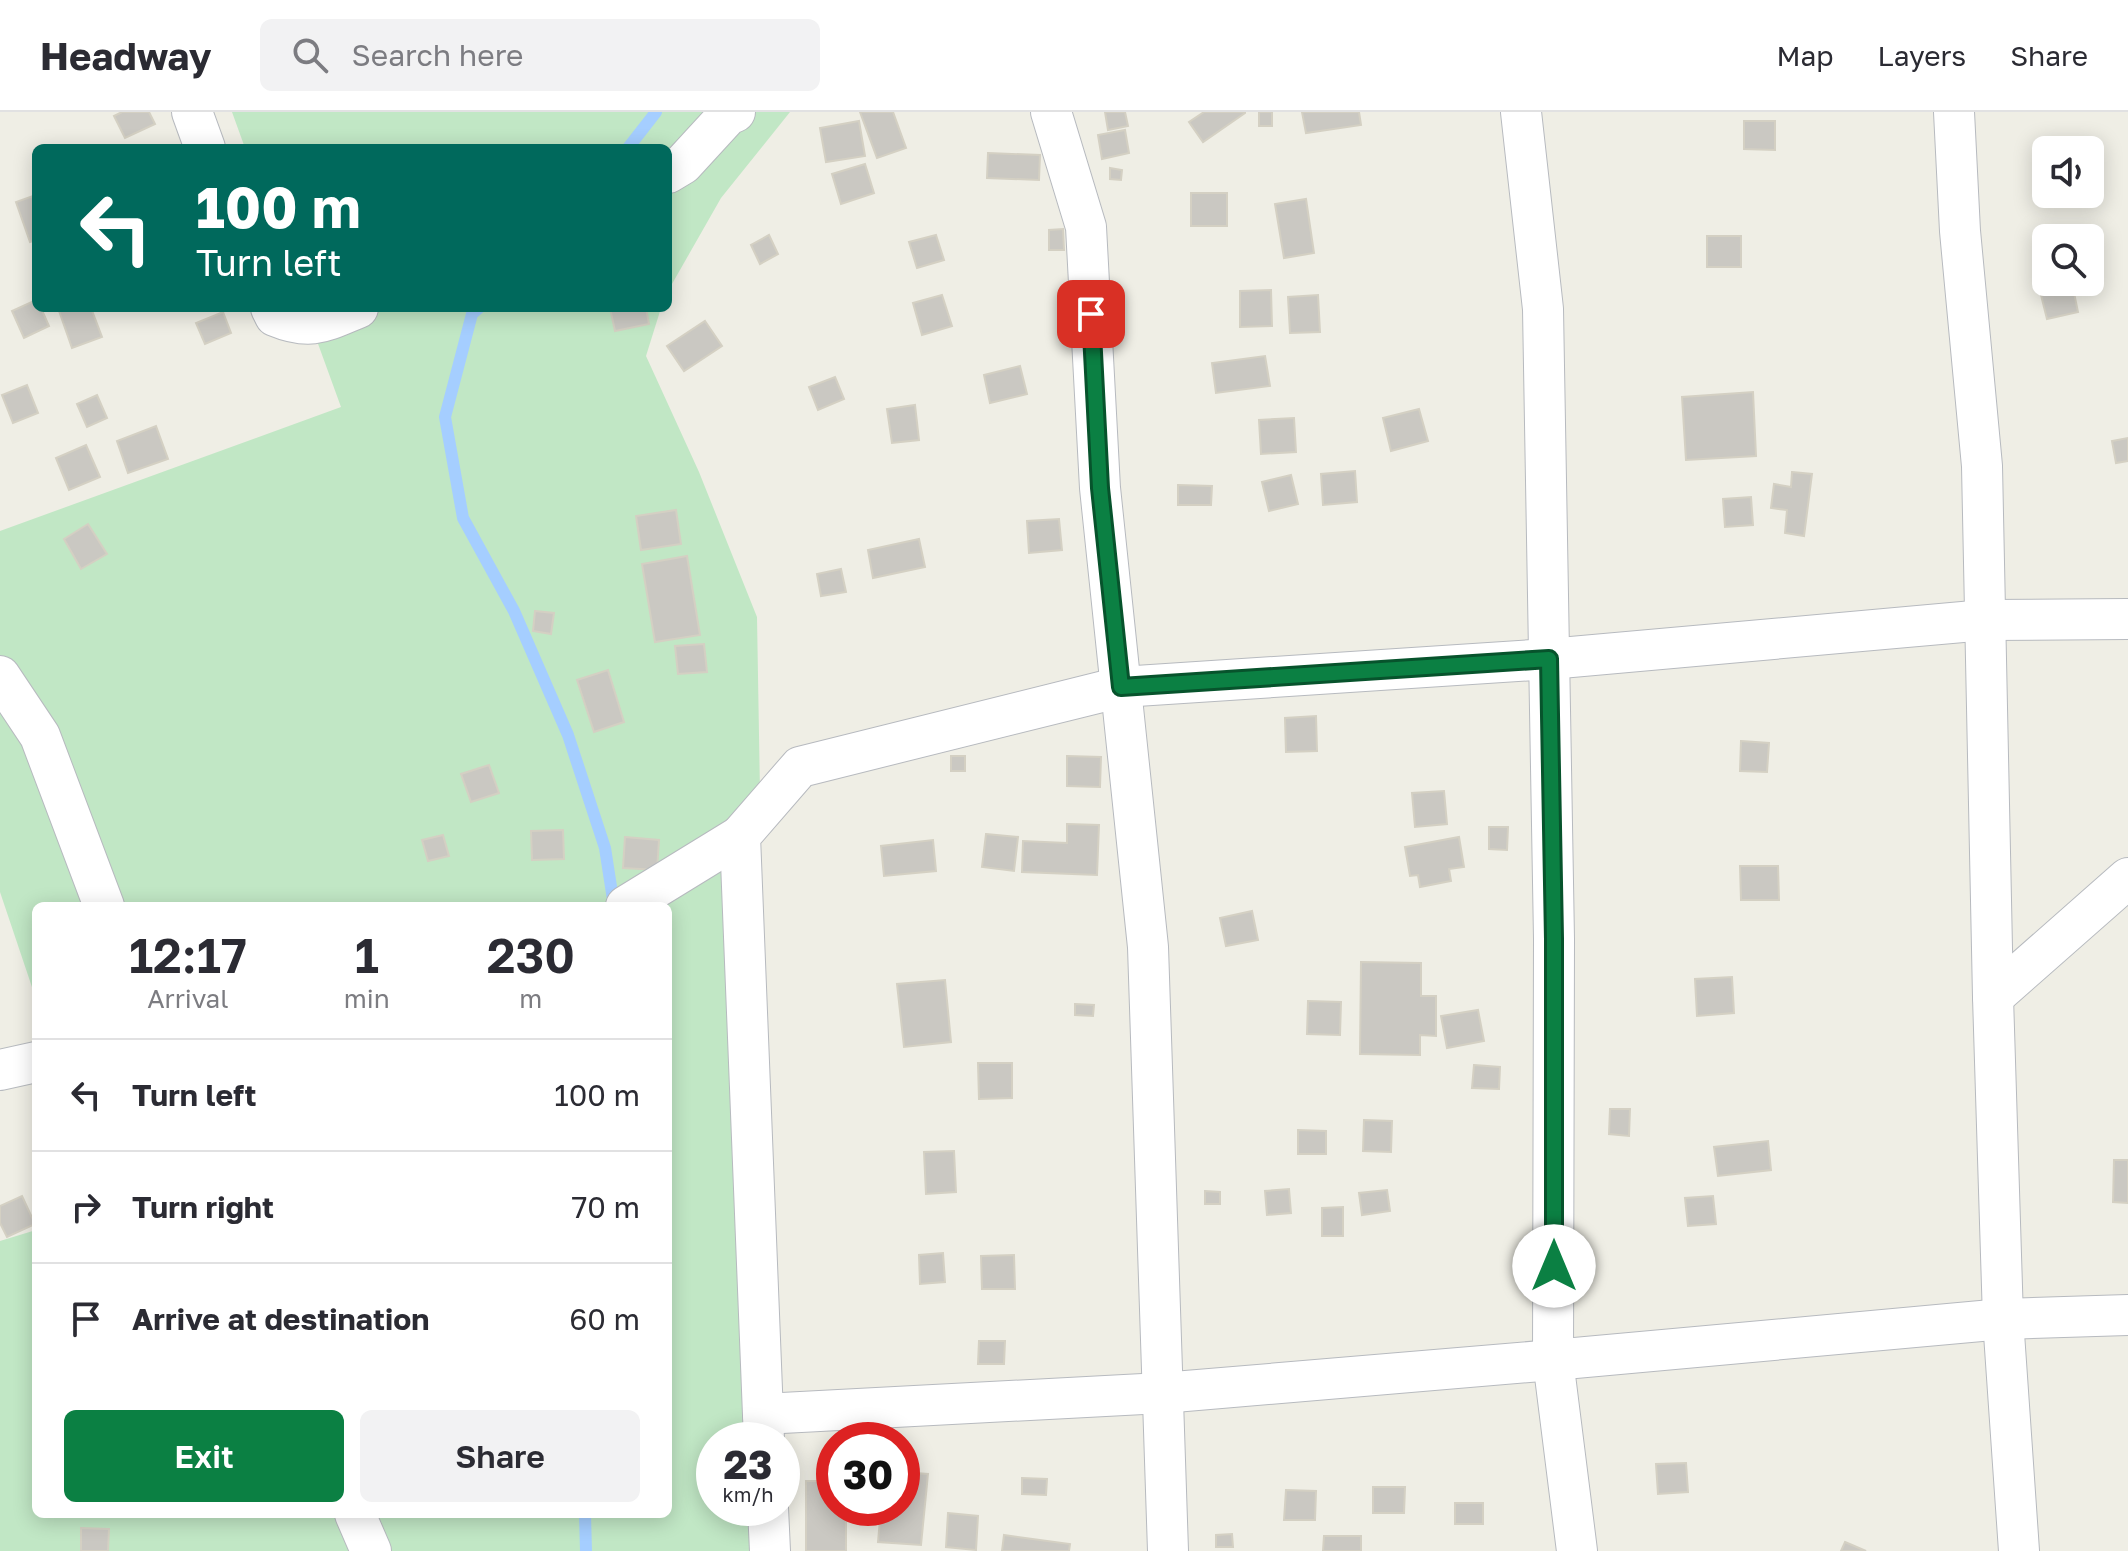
<!DOCTYPE html>
<html lang="en">
<head>
<meta charset="utf-8">
<style>
  :root { --surface:#fff; --page:#f2f2f3; --text:#2b2b33; --muted:#7c7c81; --line:#e1e1e2; --accent:#0b8043 }
  body { margin:0; font-family:"Golos Text",sans-serif; background:var(--page); color:var(--text); height:100vh; display:flex; flex-direction:column; font-size:30px; white-space:nowrap }
  * { box-sizing:border-box; margin:0 }
  p { font-size:26px; color:var(--muted) }
  .icon { flex:none; width:44px; height:44px; fill:none; stroke:currentColor; stroke-width:2; stroke-linecap:round; stroke-linejoin:round }
  .map { position:relative; flex:1; overflow:hidden }
  .sheet { position:absolute; left:32px; top:790px; width:640px; height:616px; display:flex; flex-direction:column; background:var(--surface); border-radius:12px; box-shadow:0 4px 20px #0003 }
  .sheet>* { flex:none }
  .banner { position:absolute; left:32px; top:32px; width:640px; height:168px; border-radius:12px; box-shadow:0 4px 20px #0003; background:#00695c; color:#fff; overflow:hidden }
  .fabs { position:absolute; left:2032px; top:24px; display:grid; gap:16px }
  .fabs a { display:grid; place-items:center; width:72px; height:72px; border-radius:12px; background:var(--surface); box-shadow:0 4px 20px #0003; font-size:40px }
  .speed { position:absolute; left:696px; top:1310px; display:flex; gap:16px; font-size:40px; font-weight:700; text-align:center }
  .speed>* { display:grid; place-content:center; width:104px; height:104px; border-radius:50%; background:var(--surface); box-shadow:0 4px 20px #0003; line-height:1 }
  .speed small { font-size:20px; font-weight:400 }
  .speed .limit { border:12px solid #d22; background:#fff; color:#111 }
  .pin { position:absolute; display:grid; place-items:center; width:68px; height:68px; color:#fff; margin:-34px; border-radius:16px; box-shadow:0 4px 12px #0006 }
  .me { position:absolute; width:88px; margin:-44px; rotate:0deg; stroke-linejoin:round; filter:drop-shadow(0 0 6px #0008) }
  .turn { display:flex; align-items:center; gap:28px; height:168px; padding:0 32px; font-size:36px }
  .turn .icon { width:104px; height:104px; stroke-width:2.5 }
  .turn b { display:block; font-size:56px; line-height:68px }
  .eta { display:flex; justify-content:space-evenly; align-items:center; height:136px; text-align:center }
  .eta b { font-size:48px; font-weight:600; line-height:56px }
  .button { display:flex; gap:16px; margin-top:auto; padding:16px 32px }
  .button a { flex:1; height:92px; border-radius:12px; background:var(--accent); color:#fff; font-size:32px; font-weight:600; line-height:92px; text-align:center }
  .button a+a { background:var(--page); color:var(--text) }
  ul { padding:0; list-style:none }
  li { display:flex; align-items:center; gap:24px; height:112px; padding:0 32px; border-top:2px solid var(--line) }
  li div { flex:1 }
  li b { display:block; font-size:30px }
  li em { font-style:normal }
  header { display:flex; align-items:center; gap:48px; box-sizing:border-box; height:112px; padding:0 40px; background:var(--surface); border-bottom:2px solid var(--line) }
  header strong { font-size:38px }
  nav { display:flex; gap:44px; margin-inline-start:auto; font-size:28px }
  .search { width:560px; height:72px; background:var(--page); display:flex; align-items:center; gap:20px; box-sizing:border-box; padding:0 28px; border-radius:12px; color:var(--muted); font-size:30px }
  .map>svg:first-child { display:block }
  .green { fill:#c1e7c5 }
  .lines { fill:none; stroke-linecap:round; stroke-linejoin:round }
  .stream { stroke:#a5ceff; stroke-width:12 }
  .building { fill:#cac8c2; stroke:#d4d0c3; stroke-width:2 }
  .minor-casing { stroke:#b7babf; stroke-width:42 }
  .minor { stroke:#fff; stroke-width:40 }
  .route-casing { stroke:#07532c; stroke-width:20 }
  .route { stroke:#0b8043; stroke-width:14 }
</style>
</head>
<body>
<header>
<strong>Headway</strong>
<div class="search"><svg class="icon" aria-label="search" viewBox="0 0 24 24"><circle cx="10" cy="10" r="6"/><path d="M15 15l6 6"/></svg>Search here</div>
<nav><a>Map</a><a>Layers</a><a>Share</a></nav>
</header>
<div class="map">
<svg width="2128" height="1439" viewBox="0 0 2128 1439">
  <rect width="100%" height="100%" fill="#efeee5"/>
  <g class="green">
    <polygon points="232,0 790,0 721,86 668,179 668,36 245,36"/>
    <polygon points="305,196 661,196 646,244 699,360 757,505 761,740 778,1231 770,1328 714,1328 714,1396 764,1396 765,1439 0,1439 0,1129 36,1118 36,1402 668,1402 668,794 36,794 36,887 0,780 0,419 341,295"/>
  </g>
  <g class="lines">
    <g class="stream">
      <polyline points="628,36 656,0"/>
      <polyline points="479,196 472,202 445,305 463,406 514,499 568,623 605,736 614,794"/>
      <polyline points="585,1402 586,1439"/>
    </g>
  </g>
  <g class="building">
    <polygon points="122,0 149,0 155,12 125,26 114,4"/>
    <polygon points="860,0 893,0 906,36 877,46"/>
    <polygon points="1105,0 1125,0 1128,14 1108,18"/>
    <polygon points="1204,0 1245,0 1245,1 1203,30 1189,10"/>
    <rect x="1259" y="0" width="13" height="14"/>
    <polygon points="1302,0 1359,0 1361,13 1306,21"/>
    <polygon points="859,9 865,44 826,50 820,16"/>
    <polygon points="1744,9 1775,9 1775,38 1744,37"/>
    <polygon points="1125,18 1129,41 1102,47 1098,23"/>
    <polygon points="988,41 1040,43 1039,68 987,66"/>
    <polygon points="865,52 874,81 841,92 832,62"/>
    <polygon points="1110,56 1122,58 1121,68 1110,67"/>
    <rect x="1191" y="81" width="36" height="33"/>
    <polygon points="36,83 36,128 30,130 16,90"/>
    <polygon points="1306,87 1314,141 1284,146 1275,92"/>
    <polygon points="1063,117 1064,138 1049,138 1049,118"/>
    <polygon points="769,123 778,142 760,152 751,133"/>
    <polygon points="936,123 944,148 917,156 909,130"/>
    <rect x="1707" y="124" width="34" height="31"/>
    <polygon points="2073,176 2078,200 2047,207 2041,183"/>
    <polygon points="1271,178 1272,214 1240,215 1240,179"/>
    <polygon points="942,183 952,214 922,223 913,191"/>
    <polygon points="1318,183 1320,220 1290,221 1288,185"/>
    <polygon points="36,188 36,196 41,196 49,214 24,226 12,199"/>
    <polygon points="58,196 91,196 102,225 72,236"/>
    <polygon points="610,196 646,196 649,212 615,219"/>
    <polygon points="223,200 231,221 205,232 196,211"/>
    <polygon points="705,209 722,234 684,259 667,234"/>
    <polygon points="1265,244 1270,274 1216,281 1212,251"/>
    <polygon points="1020,254 1027,282 990,291 984,263"/>
    <polygon points="835,265 844,287 818,298 809,275"/>
    <polygon points="27,273 38,301 13,311 2,283"/>
    <polygon points="1753,280 1756,344 1686,348 1682,285"/>
    <polygon points="97,283 107,306 87,315 77,292"/>
    <polygon points="915,293 919,328 892,331 887,297"/>
    <polygon points="1419,297 1428,329 1391,339 1383,306"/>
    <polygon points="1294,306 1296,340 1261,342 1259,308"/>
    <polygon points="156,314 168,347 128,361 117,329"/>
    <polygon points="2128,326 2128,349 2116,351 2112,329"/>
    <polygon points="86,333 100,365 69,378 56,346"/>
    <polygon points="1355,359 1357,390 1323,393 1321,362"/>
    <polygon points="1792,360 1812,362 1804,424 1785,421 1787,398 1771,396 1774,372 1791,375"/>
    <polygon points="1291,363 1298,392 1269,399 1262,370"/>
    <polygon points="1178,373 1212,374 1211,393 1178,393"/>
    <polygon points="1751,385 1753,413 1725,415 1723,387"/>
    <polygon points="676,398 681,432 641,438 636,404"/>
    <polygon points="1059,407 1062,438 1029,441 1027,409"/>
    <polygon points="88,412 107,442 81,457 64,427"/>
    <polygon points="919,427 925,455 873,466 868,438"/>
    <polygon points="687,444 700,523 655,530 642,452"/>
    <polygon points="841,457 846,480 821,484 817,462"/>
    <polygon points="535,499 554,501 551,522 533,519"/>
    <polygon points="704,532 707,560 678,562 675,534"/>
    <polygon points="608,558 624,610 594,620 577,568"/>
    <polygon points="1316,604 1317,639 1286,640 1285,606"/>
    <polygon points="1741,629 1769,631 1767,660 1740,659"/>
    <rect x="951" y="644" width="14" height="15"/>
    <polygon points="1067,644 1101,645 1100,675 1067,674"/>
    <polygon points="489,653 499,681 471,690 461,662"/>
    <polygon points="1444,679 1447,712 1415,715 1412,681"/>
    <polygon points="1067,712 1099,713 1097,763 1022,760 1023,729 1067,731"/>
    <polygon points="1489,715 1508,715 1507,738 1489,737"/>
    <polygon points="563,718 564,747 532,748 531,719"/>
    <polygon points="986,722 1018,725 1014,759 982,755"/>
    <polygon points="443,723 449,744 428,749 422,728"/>
    <polygon points="625,725 659,728 657,758 623,756"/>
    <polygon points="1459,725 1464,755 1449,757 1451,769 1420,775 1418,763 1410,764 1405,735"/>
    <polygon points="933,728 936,759 884,764 881,734"/>
    <polygon points="1740,754 1778,754 1779,788 1741,788"/>
    <polygon points="1252,799 1258,828 1226,834 1220,806"/>
    <polygon points="1361,850 1421,851 1421,884 1436,884 1436,924 1420,923 1420,943 1360,942"/>
    <polygon points="1732,865 1734,901 1697,904 1695,867"/>
    <polygon points="945,868 951,930 904,935 897,872"/>
    <polygon points="1308,889 1341,890 1340,923 1307,922"/>
    <polygon points="1075,892 1094,893 1093,904 1075,903"/>
    <polygon points="1478,898 1484,929 1447,936 1441,904"/>
    <polygon points="978,951 1012,951 1012,986 979,987"/>
    <polygon points="1474,953 1500,955 1499,977 1472,976"/>
    <polygon points="1610,997 1630,997 1629,1024 1609,1022"/>
    <polygon points="1364,1008 1392,1009 1391,1040 1363,1039"/>
    <polygon points="1298,1018 1326,1019 1326,1042 1298,1042"/>
    <polygon points="1768,1029 1771,1058 1718,1064 1714,1035"/>
    <polygon points="954,1039 956,1080 926,1082 924,1040"/>
    <polygon points="2114,1048 2128,1048 2128,1091 2113,1090"/>
    <polygon points="1289,1077 1291,1101 1267,1103 1265,1079"/>
    <polygon points="1387,1078 1390,1099 1362,1103 1359,1081"/>
    <polygon points="1205,1079 1220,1080 1220,1092 1205,1092"/>
    <polygon points="22,1084 35,1112 7,1125 0,1111 0,1094"/>
    <polygon points="1713,1084 1716,1112 1688,1114 1685,1086"/>
    <polygon points="1343,1095 1343,1124 1322,1124 1322,1096"/>
    <polygon points="943,1141 945,1170 920,1172 919,1143"/>
    <polygon points="1014,1143 1015,1177 982,1177 981,1144"/>
    <polygon points="979,1229 1005,1229 1004,1252 978,1252"/>
    <polygon points="1686,1351 1688,1380 1658,1382 1656,1352"/>
    <polygon points="902,1360 928,1362 921,1433 878,1430 881,1396 902,1396"/>
    <polygon points="1022,1366 1047,1367 1046,1383 1022,1382"/>
    <polygon points="806,1369 834,1369 834,1396 846,1396 846,1439 806,1439"/>
    <polygon points="1373,1375 1405,1375 1404,1401 1373,1401"/>
    <polygon points="1286,1378 1316,1379 1315,1408 1284,1408"/>
    <rect x="1455" y="1391" width="28" height="21"/>
    <polygon points="948,1401 978,1404 976,1438 946,1435"/>
    <polygon points="81,1416 109,1417 108,1439 81,1439"/>
    <polygon points="1232,1422 1233,1435 1216,1435 1216,1423"/>
    <polygon points="1004,1423 1070,1432 1069,1439 1002,1439"/>
    <polygon points="1324,1424 1361,1424 1361,1439 1323,1439"/>
    <polygon points="1845,1430 1866,1439 1841,1439"/>
  </g>
  <g class="lines">
    <defs>
      <g id="minor">
        <polyline points="192,0 205,36"/>
        <polyline points="1051,0 1086,115 1100,376 1148,835 1168,1439"/>
        <polyline points="1521,0 1543,197 1554,827 1553,1248 1577,1439"/>
        <polyline points="1954,0 1960,119 1982,354 1993,885 2003,1207 2019,1439"/>
        <polyline points="668,61 683,52 728,3 735,0"/>
        <path d="M271 196 275 204C311 219 324 210 358 196"/>
        <polyline points="0,564 40,624 104,794"/>
        <polyline points="626,794 740,724"/>
        <polyline points="1993,885 2128,766"/>
        <polyline points="0,958 36,950"/>
        <polyline points="763,1302 1162,1281 1553,1248 2003,1207 2128,1203"/>
        <polyline points="764,1328 740,724 800,655 1121,575 1549,547 1985,508 2128,507"/>
        <polyline points="768,1396 770,1439"/>
        <polyline points="355,1402 371,1439"/>
      </g>
    </defs>
    <use href="#minor" class="minor-casing"/>
    <use href="#minor" class="minor"/>
  </g>
  <g class="lines">
    <defs>
      <polyline id="route" points="1091,202 1100,376 1121,575 1549,547 1554,827 1554,1154"/>
    </defs>
    <use href="#route" class="route-casing"/>
    <use href="#route" class="route"/>
  </g>
</svg>
<div class="fabs">
<a><svg class="icon" aria-label="sound" viewBox="0 0 24 24"><path d="M4 9h4l5-4v14l-5-4H4zM17 9q2 3 0 6"/></svg></a>
<a><svg class="icon" aria-label="search" viewBox="0 0 24 24"><circle cx="10" cy="10" r="6"/><path d="M15 15l6 6"/></svg></a>
</div>
<div class="speed"><div>23<small>km/h</small></div><div class="limit">30</div></div>
<div class="pin" style="left:1091px;top:202px;background:#d93025"><svg class="icon" aria-label="arrive" viewBox="0 0 24 24"><path d="M6 21V4h12l-3 4 3 4H6"/></svg></div>
<svg class="me" style="left:1554px;top:1154px" viewBox="-20 -20 40 40"><circle r="19" fill="#fff"/><path d="M0-13L10 11 0 6-10 11z" fill="#0b8043"/></svg>
<div class="banner">
<div class="turn"><svg class="icon" aria-label="left" viewBox="0 0 24 24"><path d="M17 20v-9H6M10 6l-5 5 5 5"/></svg><div><b>100 m</b>Turn left</div></div>
</div>
<section class="sheet">
<div class="eta">
<div><b>12:17</b><p>Arrival</p></div>
<div><b>1</b><p>min</p></div>
<div><b>230</b><p>m</p></div>
</div>
<ul>
<li><svg class="icon" aria-label="left" viewBox="0 0 24 24"><path d="M17 20v-9H6M10 6l-5 5 5 5"/></svg><div><b>Turn left</b></div><em>100 m</em></li>
<li><svg class="icon" aria-label="right" viewBox="0 0 24 24"><path d="M7 20v-9h11M14 6l5 5-5 5"/></svg><div><b>Turn right</b></div><em>70 m</em></li>
<li><svg class="icon" aria-label="arrive" viewBox="0 0 24 24"><path d="M6 21V4h12l-3 4 3 4H6"/></svg><div><b>Arrive at destination</b></div><em>60 m</em></li>
</ul>
<div class="button"><a>Exit</a><a>Share</a></div>
</section>
</div>
</body>
</html>
